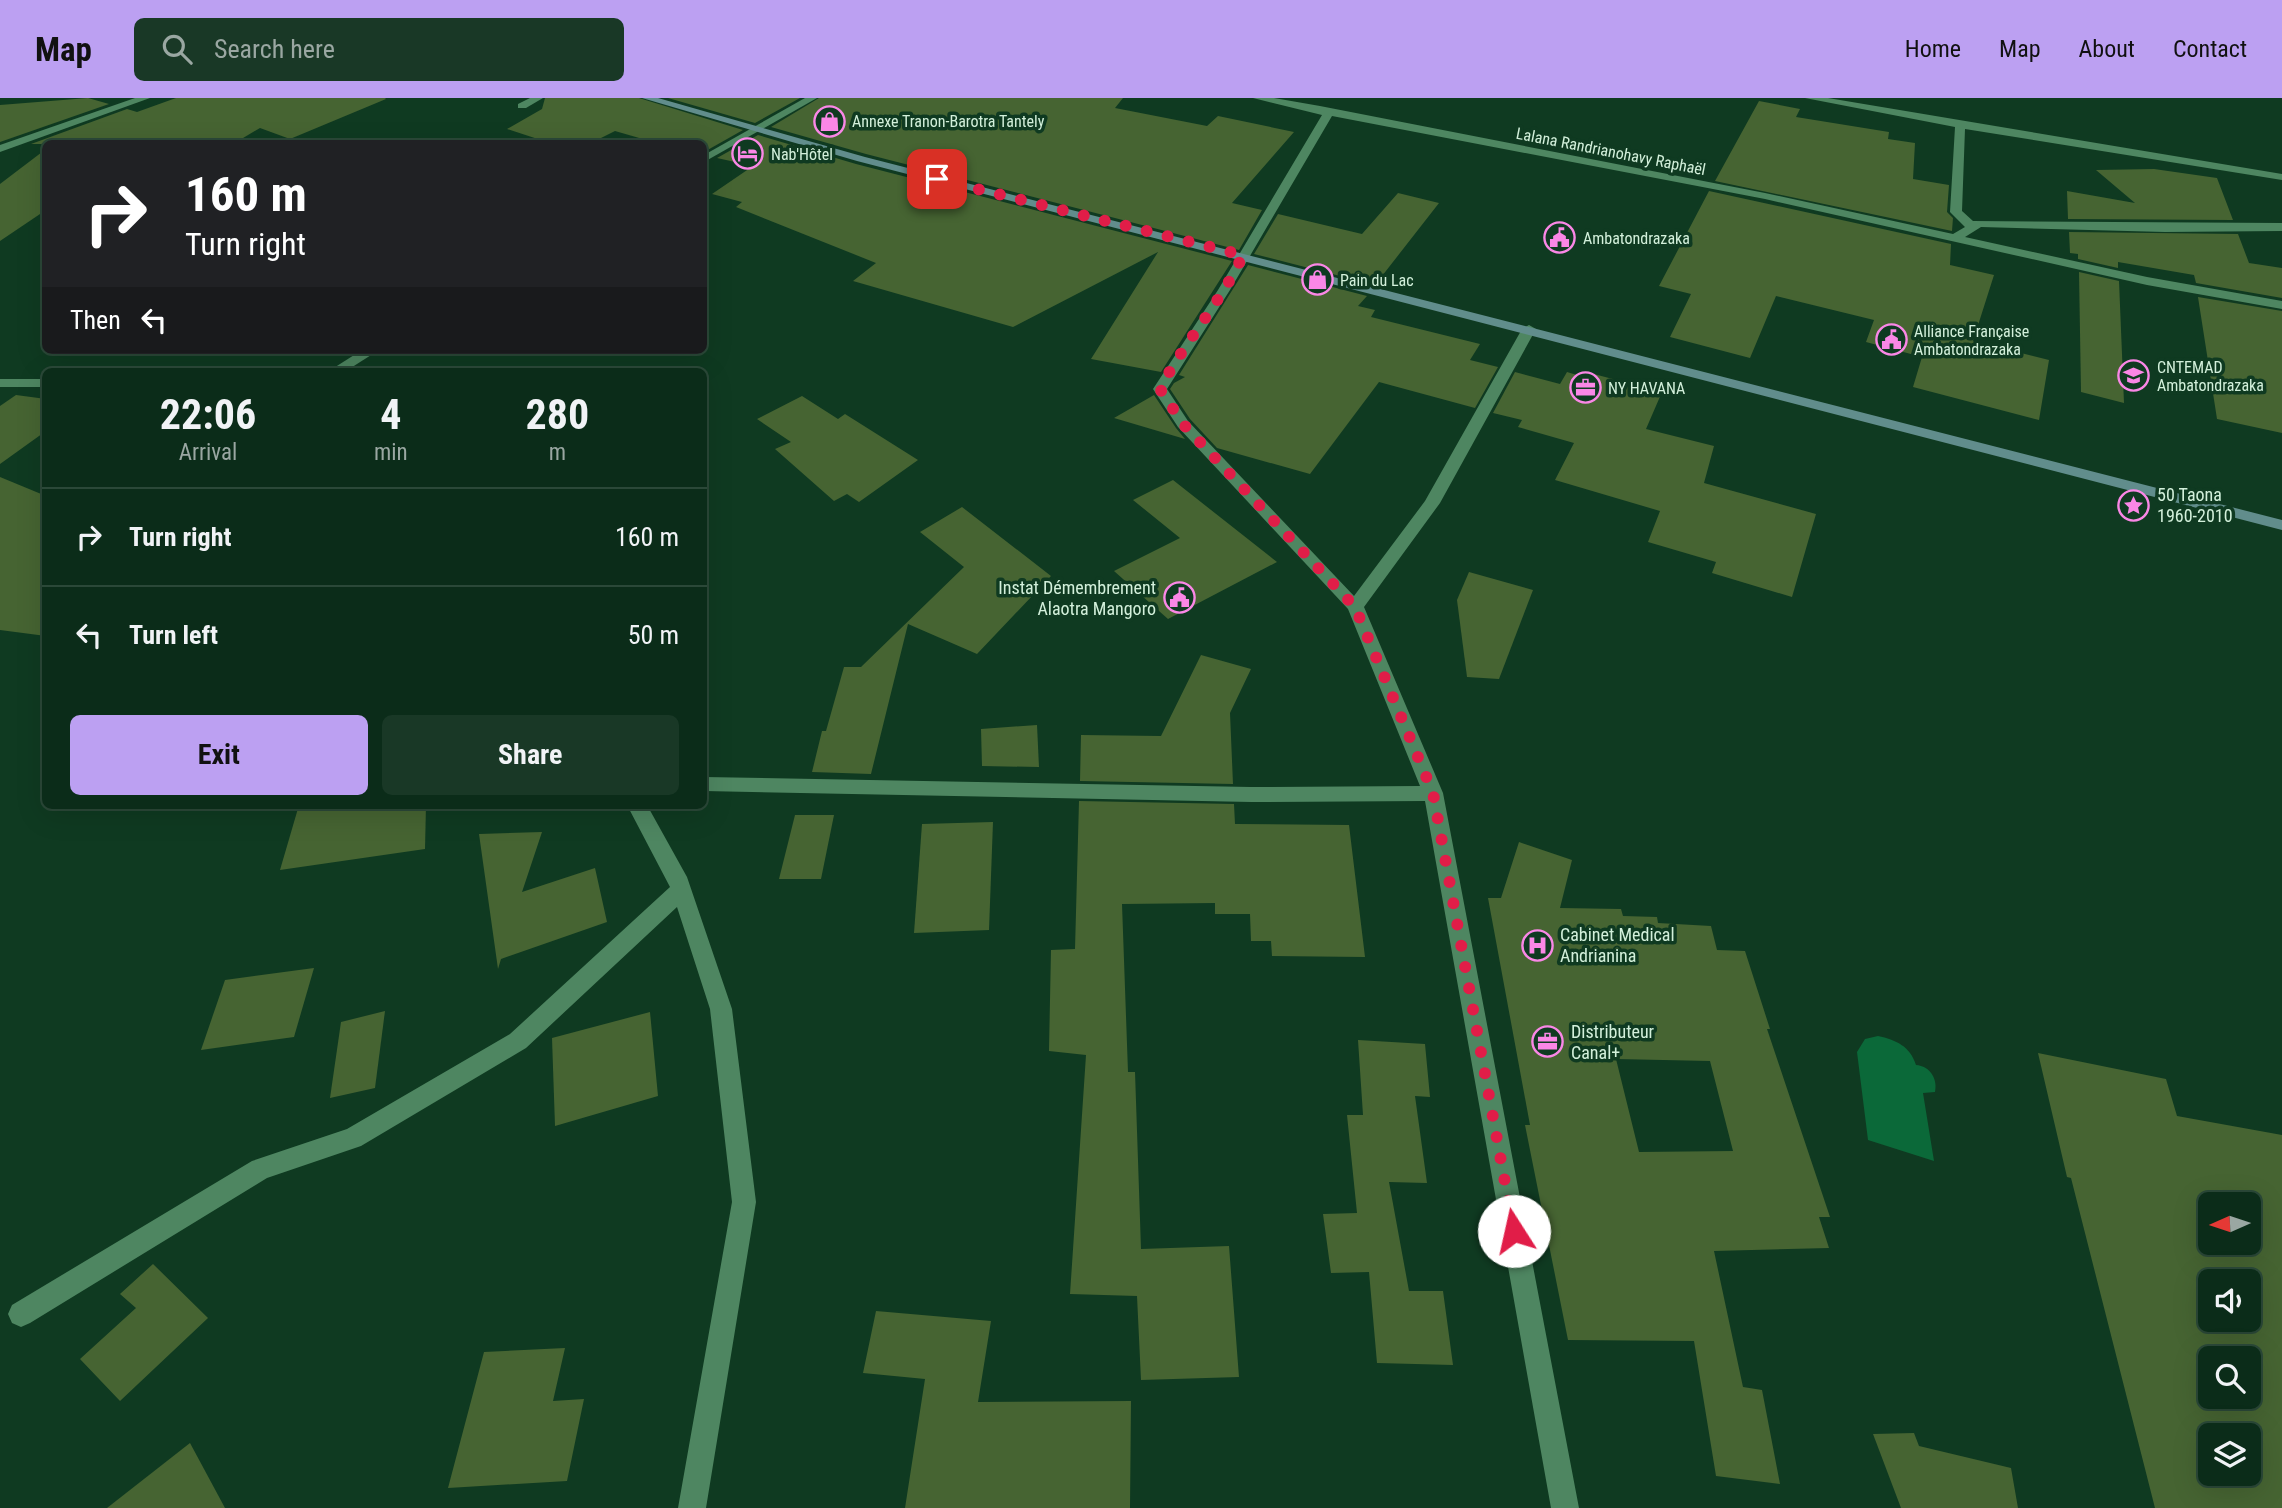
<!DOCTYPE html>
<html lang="en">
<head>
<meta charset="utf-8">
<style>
  :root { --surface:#0b2c19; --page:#193826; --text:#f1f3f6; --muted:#9aa7a2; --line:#2b4838; --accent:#bca0f2 }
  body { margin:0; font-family:"Roboto Condensed",sans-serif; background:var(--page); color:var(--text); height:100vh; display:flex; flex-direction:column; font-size:26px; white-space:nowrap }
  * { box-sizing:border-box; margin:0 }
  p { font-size:23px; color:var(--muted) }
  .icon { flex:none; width:38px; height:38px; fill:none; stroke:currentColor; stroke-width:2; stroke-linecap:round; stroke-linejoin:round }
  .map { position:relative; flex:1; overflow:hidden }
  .drawer { position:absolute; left:42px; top:270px; width:665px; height:441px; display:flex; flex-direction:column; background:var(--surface); border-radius:10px; box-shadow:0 7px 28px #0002,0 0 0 2px var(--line) }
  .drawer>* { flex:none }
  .guide { position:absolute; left:42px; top:42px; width:665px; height:214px; border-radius:10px; box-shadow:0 7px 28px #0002,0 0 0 2px var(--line); background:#202124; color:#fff; overflow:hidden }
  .needle { width:46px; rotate:267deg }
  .fabs { position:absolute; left:2198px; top:1094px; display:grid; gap:14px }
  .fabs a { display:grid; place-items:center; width:63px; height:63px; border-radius:10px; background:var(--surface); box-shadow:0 7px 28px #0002,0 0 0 2px var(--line); font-size:35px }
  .pin { position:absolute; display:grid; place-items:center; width:60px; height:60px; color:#fff; margin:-30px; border-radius:14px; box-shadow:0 4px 10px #0006 }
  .me { position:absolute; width:77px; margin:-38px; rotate:350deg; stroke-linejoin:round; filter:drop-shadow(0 0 5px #0008) }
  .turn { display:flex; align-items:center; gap:24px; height:147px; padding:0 28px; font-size:32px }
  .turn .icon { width:91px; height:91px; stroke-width:2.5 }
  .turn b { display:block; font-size:49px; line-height:60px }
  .then { display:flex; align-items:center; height:66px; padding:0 28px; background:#0003; gap:14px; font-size:26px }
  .eta { display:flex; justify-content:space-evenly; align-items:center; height:119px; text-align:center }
  .eta b { font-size:42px; font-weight:700; line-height:49px }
  .button { display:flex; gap:14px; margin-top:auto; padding:14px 28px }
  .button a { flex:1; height:80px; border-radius:10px; background:var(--accent); color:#111; font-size:28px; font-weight:700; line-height:80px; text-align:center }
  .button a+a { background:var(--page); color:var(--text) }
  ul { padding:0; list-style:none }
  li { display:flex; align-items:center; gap:21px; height:98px; padding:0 28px; border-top:2px solid var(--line) }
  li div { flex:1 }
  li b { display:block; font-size:26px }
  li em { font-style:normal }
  header { display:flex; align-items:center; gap:42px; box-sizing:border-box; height:98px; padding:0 35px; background:var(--accent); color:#111 }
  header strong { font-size:33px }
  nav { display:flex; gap:38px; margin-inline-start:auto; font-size:24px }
  .search { width:490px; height:63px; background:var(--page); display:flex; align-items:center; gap:18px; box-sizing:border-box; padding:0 24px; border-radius:10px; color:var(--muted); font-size:26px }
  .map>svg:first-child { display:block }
  .water { fill:#0b6939 }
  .building { fill:#466432; fill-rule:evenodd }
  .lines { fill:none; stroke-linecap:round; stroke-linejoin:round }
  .minor { fill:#4e8661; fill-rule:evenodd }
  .tertiary { fill:#4e8661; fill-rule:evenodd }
  .secondary { fill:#618d8c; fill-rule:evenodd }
  .route { stroke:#e11d48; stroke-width:12; stroke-dasharray:0 21.6 }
  .labels { text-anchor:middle; stroke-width:7; stroke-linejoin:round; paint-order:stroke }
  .far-poi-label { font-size:16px; fill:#d3f0db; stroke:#0f3a21; text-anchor:start }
  .far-street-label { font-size:16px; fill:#d3f0db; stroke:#0f3a21 }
  .poi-label { font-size:18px; fill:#d3f0db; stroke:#0f3a21; text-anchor:start }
</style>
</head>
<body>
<header>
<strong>Map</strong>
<div class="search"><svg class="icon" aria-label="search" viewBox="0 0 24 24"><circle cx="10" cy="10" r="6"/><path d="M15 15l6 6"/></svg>Search here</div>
<nav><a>Home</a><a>Map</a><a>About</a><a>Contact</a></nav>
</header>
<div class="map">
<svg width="2282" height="1410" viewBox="0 0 2282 1410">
  <rect width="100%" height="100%" fill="#0f3a21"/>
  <path class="water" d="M1878 938C1896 942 1910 948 1916 967 1930 968 1938 981 1935 994L1923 995 1934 1063 1868 1042 1857 954 1865 941Z"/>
  <g class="building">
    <polygon points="88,0 109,6 0,44 0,7"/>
    <polygon points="176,0 385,0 386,1 290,41 260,30 233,46 31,46 127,11 137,14"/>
    <polygon points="545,0 639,0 743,32 704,54 704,46 660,46 615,33 589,46 553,46 507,31 542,11"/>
    <polygon points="668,0 800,0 755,25"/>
    <polygon points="819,0 1123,0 1115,10 1207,28 1218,18 1294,34 1232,105 1262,112 1239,152 866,56 771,29"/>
    <polygon points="1759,3 1800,11 1796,19 1889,34 1888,41 1915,45 1913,81 1949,87 1947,114 1953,120 1952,133 1715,83"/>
    <polygon points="758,37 856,66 1232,163 1161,274 1091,261 1158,154 1013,229 853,183 876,165 736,109 742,104 712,96 753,68 717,60"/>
    <polygon points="46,51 46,112 0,143 0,86"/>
    <polygon points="2154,71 2217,80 2233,122 2068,121 2067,93 2135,105 2096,72"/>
    <polygon points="1709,93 1951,146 1950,167 1994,177 1973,243 2049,262 2039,322 1913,289 1922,259 1866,244 1874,222 1776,198 1750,260 1670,239 1691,196 1659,188"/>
    <polygon points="1398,95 1439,105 1375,187 1254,156 1278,116 1362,136"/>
    <polygon points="2069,134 2238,136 2249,165 2282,170 2282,200 2196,185 2194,177 2118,164 2118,170 2078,161 2078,156 2070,155"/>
    <polygon points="1248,167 1367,198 1358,208 1375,212 1371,219 1480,246 1470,262 1498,269 1475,310 1379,284 1310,376 1217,350 1190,321 1170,291 1174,285 1185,279 1179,277"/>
    <polygon points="2079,174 2119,183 2124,305 2081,294"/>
    <polygon points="2198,199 2282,213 2282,335 2217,321"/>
    <polygon points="1515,274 1560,286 1567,274 1587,280 1590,275 1662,294 1646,331 1714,348 1704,385 1816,416 1792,499 1712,475 1716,464 1648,444 1660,413 1555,382 1574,345 1518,329 1522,322 1493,315"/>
    <polygon points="16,297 46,301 46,333 0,366 0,308"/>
    <polygon points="1154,297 1176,330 1185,341 1114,320"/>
    <polygon points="802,298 838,321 845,316 918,362 859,404 847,396 834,403 775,351 791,344 757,321"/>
    <polygon points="0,379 46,398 46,538 0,532"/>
    <polygon points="1173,382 1277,464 1168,521 1114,473 1180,440 1133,402"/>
    <polygon points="962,409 1051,478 977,556 908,526 871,676 812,674 822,633 826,633 844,569 861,569 964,469 920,434"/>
    <polygon points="1469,474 1533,492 1499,581 1467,579 1457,502"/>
    <polygon points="1201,557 1251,571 1230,615 1233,686 1080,683 1081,637 1161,638"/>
    <polygon points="1037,627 1039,669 982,668 981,631"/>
    <polygon points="1079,703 1234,706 1235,726 1349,727 1365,859 1272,858 1271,843 1251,843 1250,816 1215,816 1215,805 1122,806 1128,974 1135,974 1141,1151 1229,1148 1239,1279 1141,1282 1137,1198 1070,1196 1086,957 1049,953 1051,852 1075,851"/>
    <polygon points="299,707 426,707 425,751 280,772"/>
    <polygon points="795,717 834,717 821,781 779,781"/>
    <polygon points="993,724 989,832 914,835 922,726"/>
    <polygon points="542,734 522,794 595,770 607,824 501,861 498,871 479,736"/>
    <path d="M1519 744 1572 762 1560 810 1621 811 1623 818 1657 819 1658 825 1711 828 1717 852 1745 853 1770 931H1767L1830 1119H1819L1829 1150 1714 1153 1743 1289 1762 1292 1780 1386 1716 1378 1694 1243 1568 1242 1525 1027H1530L1488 800H1501ZM1616 961 1710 963 1733 1053 1639 1054Z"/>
    <polygon points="314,870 294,939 201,952 225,882"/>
    <polygon points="385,913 375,990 330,1000 341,924"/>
    <polygon points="650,914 658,998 555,1028 552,940"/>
    <polygon points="1358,942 1425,946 1430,999 1415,998 1427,1085 1389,1084 1409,1193 1443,1193 1453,1267 1377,1265 1369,1174 1331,1175 1323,1116 1357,1115 1347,1017 1363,1017"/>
    <path d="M2038 955 2166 981 2177 1018 2282 1037V1410H2155L2071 1080 2067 1079ZM2210 1106H2249V1144H2210ZM2210 1183H2249V1222H2210ZM2210 1260H2249V1298H2210ZM2210 1337H2249V1376H2210Z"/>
    <polygon points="153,1166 208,1220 120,1303 80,1261 136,1210 120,1196"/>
    <polygon points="876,1213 991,1223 978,1304 1131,1303 1130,1410 905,1410 925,1281 863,1275"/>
    <polygon points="565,1250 553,1303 584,1301 567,1383 448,1390 484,1254"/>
    <polygon points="1914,1335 1919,1348 2011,1370 2018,1410 1901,1410 1873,1336"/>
    <polygon points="190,1345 225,1410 107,1410"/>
  </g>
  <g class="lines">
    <g class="minor">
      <polygon points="530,0 543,0 526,10 518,10 518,6"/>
      <polygon points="805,0 817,0 704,64 704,57"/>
      <polygon points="1253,0 1274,0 1320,8 1765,95 1953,136 1965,129 1950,114 1955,29 1805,0 1828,0 2282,76 2282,82 1965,31 1962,113 1973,123 2282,125 2282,133 2165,134 1981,129 1965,139 2147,179 2282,203 2282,211 2147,187 1765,101 1332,18 1230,192 1167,291 1188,323 1354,498 1425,403 1522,231 1529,227 1536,231 1440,405 1364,509 1443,695 1579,1410 1551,1410 1425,703 1251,704 704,693 704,679 1251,689 1420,688 1348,511 1178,329 1153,291 1218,192 1322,17"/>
      <polygon points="362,252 379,252 346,273 329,273"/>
      <rect x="0" y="281" width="46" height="8"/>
      <polygon points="627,707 647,707 687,779 732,911 756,1104 706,1410 678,1410 732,1104 710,911 677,809 526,950 361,1048 267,1080 30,1225 21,1229 12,1225 8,1216 12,1207 252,1063 347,1031 510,936 670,789"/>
    </g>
    <polygon class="tertiary" points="135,0 150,0 0,54 0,47"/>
    <polygon class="secondary" points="642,0 658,0 865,59 2282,422 2282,432 857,63"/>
  </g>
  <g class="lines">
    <path class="route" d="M937 81 1243 157C1221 205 1184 244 1160 291L1183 326 1355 509 1433 695 1514 1133"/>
  </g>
  <defs>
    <symbol id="shop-ring" viewBox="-11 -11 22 22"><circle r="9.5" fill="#0f3a21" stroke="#fa87e6" stroke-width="1.5"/><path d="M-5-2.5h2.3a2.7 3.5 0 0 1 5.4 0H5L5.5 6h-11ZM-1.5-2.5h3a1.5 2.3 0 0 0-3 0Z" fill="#fa87e6"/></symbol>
    <symbol id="hotel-ring" viewBox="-11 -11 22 22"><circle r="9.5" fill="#0f3a21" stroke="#fa87e6" stroke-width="1.5"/><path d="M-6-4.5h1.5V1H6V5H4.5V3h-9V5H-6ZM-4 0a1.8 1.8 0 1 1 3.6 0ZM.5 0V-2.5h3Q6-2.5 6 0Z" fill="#fa87e6"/></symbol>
    <symbol id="civic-ring" viewBox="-11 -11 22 22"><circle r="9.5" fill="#0f3a21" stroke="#fa87e6" stroke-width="1.5"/><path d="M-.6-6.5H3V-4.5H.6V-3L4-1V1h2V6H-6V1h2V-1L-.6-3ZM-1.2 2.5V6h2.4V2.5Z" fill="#fa87e6"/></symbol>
    <symbol id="school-ring" viewBox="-11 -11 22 22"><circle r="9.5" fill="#0f3a21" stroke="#fa87e6" stroke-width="1.5"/><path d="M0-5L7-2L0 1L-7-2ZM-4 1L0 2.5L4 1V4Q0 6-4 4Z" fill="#fa87e6"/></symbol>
    <symbol id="office-ring" viewBox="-11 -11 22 22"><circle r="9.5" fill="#0f3a21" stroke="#fa87e6" stroke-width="1.5"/><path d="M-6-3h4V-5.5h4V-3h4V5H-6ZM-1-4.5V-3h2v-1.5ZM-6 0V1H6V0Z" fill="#fa87e6"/></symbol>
    <symbol id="sight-ring" viewBox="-11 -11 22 22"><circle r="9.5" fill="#0f3a21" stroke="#fa87e6" stroke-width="1.5"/><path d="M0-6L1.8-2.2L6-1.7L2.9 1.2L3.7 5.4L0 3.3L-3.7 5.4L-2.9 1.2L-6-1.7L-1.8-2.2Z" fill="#fa87e6"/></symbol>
    <symbol id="hospital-ring" viewBox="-11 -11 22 22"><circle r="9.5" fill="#0f3a21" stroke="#fa87e6" stroke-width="1.5"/><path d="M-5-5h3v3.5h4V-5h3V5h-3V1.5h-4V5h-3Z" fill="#fa87e6"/></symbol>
  </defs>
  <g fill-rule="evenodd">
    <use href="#shop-ring" x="812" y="6" width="35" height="35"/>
    <use href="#hotel-ring" x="730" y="38" width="35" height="35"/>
    <use href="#civic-ring" x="1542" y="122" width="35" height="35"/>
    <use href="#shop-ring" x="1300" y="164" width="35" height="35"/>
    <use href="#civic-ring" x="1874" y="224" width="35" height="35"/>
    <use href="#school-ring" x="2116" y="260" width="35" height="35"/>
    <use href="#office-ring" x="1568" y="272" width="35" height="35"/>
    <use href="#sight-ring" x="2116" y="390" width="35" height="35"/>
    <use href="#civic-ring" x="1162" y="482" width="35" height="35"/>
    <use href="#hospital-ring" x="1520" y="830" width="35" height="35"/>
    <use href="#office-ring" x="1530" y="926" width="35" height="35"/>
  </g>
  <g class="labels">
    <g class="far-poi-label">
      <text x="852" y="29">Annexe Tranon-Barotra Tantely</text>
      <text x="771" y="62">Nab'Hôtel</text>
      <text x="1583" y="146">Ambatondrazaka</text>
      <text x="1340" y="188">Pain du Lac</text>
      <text x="1914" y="239">Alliance Française<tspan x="1914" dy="18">Ambatondrazaka</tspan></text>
      <text x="2157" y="275">CNTEMAD<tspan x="2157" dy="18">Ambatondrazaka</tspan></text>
      <text x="1608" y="296">NY HAVANA</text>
    </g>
    <g class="far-street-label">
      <text transform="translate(1611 53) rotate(11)" y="6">Lalana Randrianohavy Raphaël</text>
    </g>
    <g class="poi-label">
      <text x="2157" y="403">50 Taona<tspan x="2157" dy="21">1960-2010</tspan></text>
      <text x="1156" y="496" text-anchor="end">Instat Démembrement<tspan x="1156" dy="21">Alaotra Mangoro</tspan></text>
      <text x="1560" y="843">Cabinet Medical<tspan x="1560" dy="21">Andrianina</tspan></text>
      <text x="1571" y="940">Distributeur<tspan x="1571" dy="21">Canal+</tspan></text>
    </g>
  </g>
</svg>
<div class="fabs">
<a><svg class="needle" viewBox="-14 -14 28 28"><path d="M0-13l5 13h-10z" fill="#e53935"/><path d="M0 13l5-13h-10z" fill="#9aa7a2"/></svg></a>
<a><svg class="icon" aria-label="sound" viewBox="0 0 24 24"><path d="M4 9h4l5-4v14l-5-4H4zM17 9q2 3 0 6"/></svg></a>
<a><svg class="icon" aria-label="search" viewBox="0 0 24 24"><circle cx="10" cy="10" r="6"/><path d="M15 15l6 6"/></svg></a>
<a><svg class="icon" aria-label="layers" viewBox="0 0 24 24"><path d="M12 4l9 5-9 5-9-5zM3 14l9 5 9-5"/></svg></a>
</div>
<div class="pin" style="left:937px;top:81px;background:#d93025"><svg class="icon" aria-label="arrive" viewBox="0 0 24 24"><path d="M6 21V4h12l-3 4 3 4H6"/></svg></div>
<svg class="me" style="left:1514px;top:1133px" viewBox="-20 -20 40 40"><circle r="19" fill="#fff"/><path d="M0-13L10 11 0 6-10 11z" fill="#e11d48"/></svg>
<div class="guide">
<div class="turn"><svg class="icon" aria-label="right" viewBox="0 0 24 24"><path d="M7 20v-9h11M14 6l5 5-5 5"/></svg><div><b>160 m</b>Turn right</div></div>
<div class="then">Then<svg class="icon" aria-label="left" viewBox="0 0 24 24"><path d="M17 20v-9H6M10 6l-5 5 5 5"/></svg></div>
</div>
<section class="drawer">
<div class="eta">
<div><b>22:06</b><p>Arrival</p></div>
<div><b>4</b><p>min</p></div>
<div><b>280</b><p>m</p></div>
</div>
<ul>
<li><svg class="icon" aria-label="right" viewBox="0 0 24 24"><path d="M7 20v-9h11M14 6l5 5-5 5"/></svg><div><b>Turn right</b></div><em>160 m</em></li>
<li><svg class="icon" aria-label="left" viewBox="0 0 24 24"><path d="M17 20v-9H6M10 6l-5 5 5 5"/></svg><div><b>Turn left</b></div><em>50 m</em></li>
</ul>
<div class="button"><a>Exit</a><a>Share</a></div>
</section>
</div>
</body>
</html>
